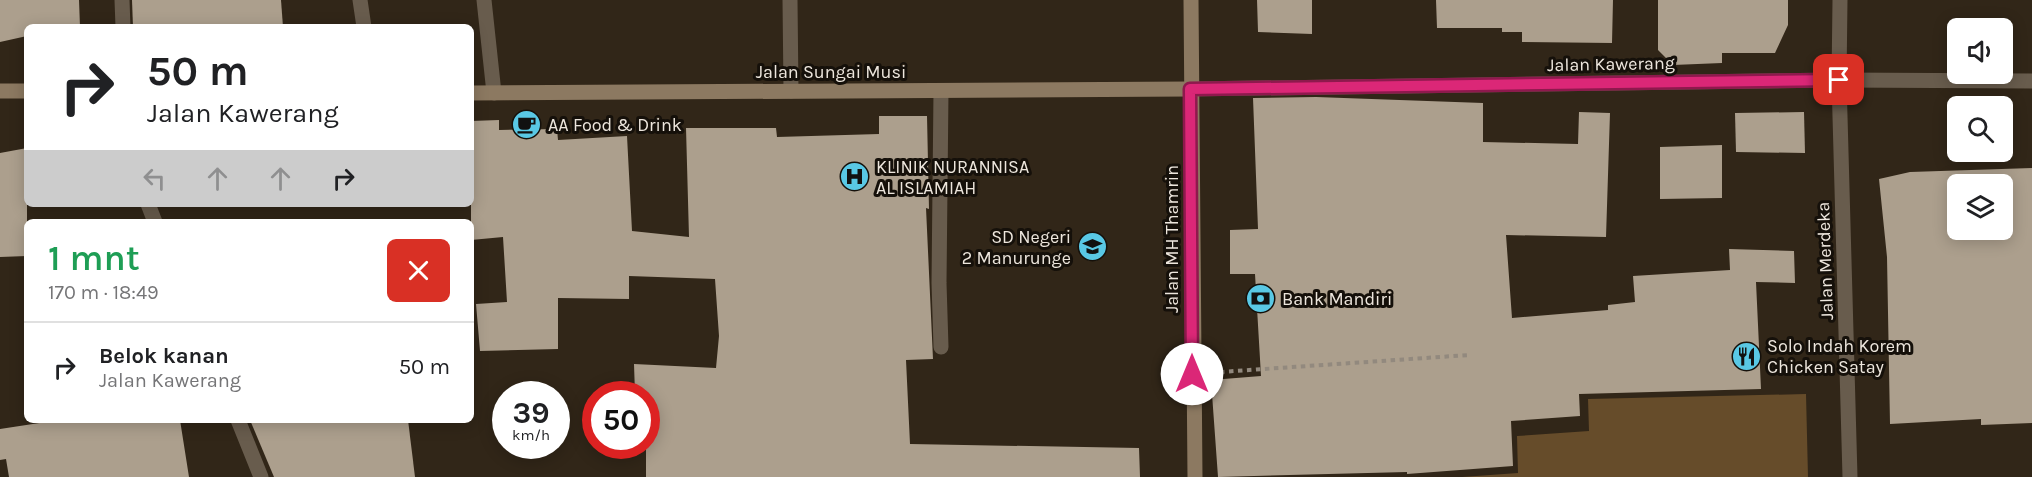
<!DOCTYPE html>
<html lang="id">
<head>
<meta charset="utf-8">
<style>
  :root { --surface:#fff; --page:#f2f2f2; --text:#202124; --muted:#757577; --line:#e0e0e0 }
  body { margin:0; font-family:Karla,sans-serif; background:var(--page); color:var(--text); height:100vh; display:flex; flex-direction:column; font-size:22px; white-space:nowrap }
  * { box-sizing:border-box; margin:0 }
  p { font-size:20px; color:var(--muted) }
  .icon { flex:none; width:33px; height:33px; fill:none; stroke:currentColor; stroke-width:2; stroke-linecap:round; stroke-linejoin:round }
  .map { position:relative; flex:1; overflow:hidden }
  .details { position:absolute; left:24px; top:219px; width:450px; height:204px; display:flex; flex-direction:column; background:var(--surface); border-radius:9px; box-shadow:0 3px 15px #0003 }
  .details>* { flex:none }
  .guide { position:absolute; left:24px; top:24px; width:450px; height:183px; border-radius:9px; box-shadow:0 3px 15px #0003; background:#fff; color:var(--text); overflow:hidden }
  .tools { position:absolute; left:1947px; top:18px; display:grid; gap:12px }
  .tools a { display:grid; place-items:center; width:66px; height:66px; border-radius:9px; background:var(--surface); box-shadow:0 3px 15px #0003; font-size:30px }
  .speed { position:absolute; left:492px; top:381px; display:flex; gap:12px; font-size:30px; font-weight:700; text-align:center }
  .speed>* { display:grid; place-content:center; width:78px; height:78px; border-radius:50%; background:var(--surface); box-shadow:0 3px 15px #0003; line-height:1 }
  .speed small { font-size:15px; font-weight:400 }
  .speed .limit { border:9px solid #d22; background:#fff; color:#111 }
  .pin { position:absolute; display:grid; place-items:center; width:51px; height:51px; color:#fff; margin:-26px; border-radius:12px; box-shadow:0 3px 9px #0006 }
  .me { position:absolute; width:66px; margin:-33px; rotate:0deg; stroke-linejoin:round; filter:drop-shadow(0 0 4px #0008) }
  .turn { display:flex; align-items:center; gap:21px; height:126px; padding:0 24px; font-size:27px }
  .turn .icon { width:78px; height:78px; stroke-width:2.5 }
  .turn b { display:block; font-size:42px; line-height:51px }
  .lanes { display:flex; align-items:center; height:57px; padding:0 24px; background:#0003; justify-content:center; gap:30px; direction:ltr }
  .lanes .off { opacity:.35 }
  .round { display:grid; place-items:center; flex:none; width:63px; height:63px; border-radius:9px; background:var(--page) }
  .head { display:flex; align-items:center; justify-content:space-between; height:102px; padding:0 24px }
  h1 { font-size:36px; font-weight:600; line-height:45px; color:#1e9e55 }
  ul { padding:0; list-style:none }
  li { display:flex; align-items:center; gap:18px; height:90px; padding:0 24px; border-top:2px solid var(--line) }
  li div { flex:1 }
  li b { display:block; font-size:22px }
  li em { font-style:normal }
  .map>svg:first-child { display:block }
  .green { fill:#664c2a }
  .building { fill:#ac9f8d; fill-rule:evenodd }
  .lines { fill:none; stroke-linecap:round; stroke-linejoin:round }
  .path { stroke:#92897e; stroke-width:4; stroke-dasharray:4.5 4.5; stroke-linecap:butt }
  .lane { stroke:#685c4d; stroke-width:15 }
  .street { stroke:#685c4d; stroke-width:15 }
  .secondary { stroke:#8c7961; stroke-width:15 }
  .route-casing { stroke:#8e194d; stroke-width:15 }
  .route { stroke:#db2777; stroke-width:10 }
  .labels { text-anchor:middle; stroke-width:6; stroke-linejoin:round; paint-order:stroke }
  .street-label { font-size:18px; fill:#ede6dd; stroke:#15100a }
  .poi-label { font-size:18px; fill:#ede6dd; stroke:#15100a; text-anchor:start }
</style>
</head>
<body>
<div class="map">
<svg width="2032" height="477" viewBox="0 0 2032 477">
  <rect width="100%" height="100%" fill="#312618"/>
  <polygon class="green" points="1806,394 1808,477 1462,477 1518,473 1517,436 1589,431 1588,399"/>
  <g class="building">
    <polygon points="0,0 79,0 80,27 27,27 27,36 0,42"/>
    <polygon points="132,0 281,0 283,27 133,27"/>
    <polygon points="1257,0 1312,0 1312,34 1258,32"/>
    <polygon points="1436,0 1613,0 1612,43 1522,42 1522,32 1502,32 1502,28 1437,28"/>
    <polygon points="1658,0 1788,0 1788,25 1775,53 1722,53 1722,63 1673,65 1658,50"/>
    <polygon points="1316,97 1483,103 1483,142 1578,144 1579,112 1610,113 1606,237 1506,235 1512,318 1608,310 1608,305 1635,302 1633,276 1730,270 1729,249 1794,251 1795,283 1756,282 1761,389 1579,394 1580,416 1511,421 1513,466 1407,474 1407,472 1218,477 1211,380 1261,376 1255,274 1230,274 1230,230 1258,229 1253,98"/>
    <polygon points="1804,112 1805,153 1736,152 1735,113"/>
    <polygon points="879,116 927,116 929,209 926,208 933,359 906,360 910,444 1139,448 1140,477 646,477 646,394 635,394 634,364 716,368 719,336 715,279 629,276 629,299 558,298 558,349 480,351 476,304 507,302 503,237 471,240 471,121 499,120 499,130 557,129 558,140 627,136 632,231 689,237 686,128 776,128 777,137 879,134"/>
    <polygon points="1722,145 1722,198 1660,199 1660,147"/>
    <polygon points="27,148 27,256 0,257 0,153"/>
    <path d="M2032 168V423L1981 425V419L1890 424 1887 257 1879 179 1910 172ZM1958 184H2002V230H1958Z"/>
    <polygon points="59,420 180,420 189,477 9,477 6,459 0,460 0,429"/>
    <polygon points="250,420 408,420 415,477 274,477"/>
  </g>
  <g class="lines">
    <polyline class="path" points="1220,372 1469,355"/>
    <g class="lane">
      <polyline points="360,0 364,27"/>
      <polyline points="941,91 939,283 941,347"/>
    </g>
    <g class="street">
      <polyline points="122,0 123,27"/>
      <polyline points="484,0 494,93"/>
      <polyline points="790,0 791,91"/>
      <polyline points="1840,0 1839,80 1850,477"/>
      <polyline points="1190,89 1839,80 2032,81"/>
      <polyline points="148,204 155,222"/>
      <polyline points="238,420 261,477"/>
    </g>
    <g class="secondary">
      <polyline points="1191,0 1195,477"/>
      <polyline points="0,91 27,91"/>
      <polyline points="471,93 1190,89"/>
    </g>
  </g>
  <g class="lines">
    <defs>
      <polyline id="route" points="1192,374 1190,89 1839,80"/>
    </defs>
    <use href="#route" class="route-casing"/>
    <use href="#route" class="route"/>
  </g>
  <defs>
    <symbol id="cafe-disc" viewBox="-11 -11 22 22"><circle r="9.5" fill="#59c8e5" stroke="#15100a"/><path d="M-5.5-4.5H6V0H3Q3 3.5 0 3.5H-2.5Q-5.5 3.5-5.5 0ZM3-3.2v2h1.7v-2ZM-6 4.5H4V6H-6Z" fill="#111"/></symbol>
    <symbol id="hospital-disc" viewBox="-11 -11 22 22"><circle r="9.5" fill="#59c8e5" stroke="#15100a"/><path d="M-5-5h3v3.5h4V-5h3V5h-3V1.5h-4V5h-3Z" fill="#111"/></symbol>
    <symbol id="school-disc" viewBox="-11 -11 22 22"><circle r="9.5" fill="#59c8e5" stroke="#15100a"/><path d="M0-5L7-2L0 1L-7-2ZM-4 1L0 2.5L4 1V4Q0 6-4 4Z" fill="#111"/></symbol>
    <symbol id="bank-disc" viewBox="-11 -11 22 22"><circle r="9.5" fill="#59c8e5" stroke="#15100a"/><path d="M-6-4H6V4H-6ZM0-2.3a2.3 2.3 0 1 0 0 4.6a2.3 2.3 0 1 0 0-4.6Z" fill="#111"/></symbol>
    <symbol id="restaurant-disc" viewBox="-11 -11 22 22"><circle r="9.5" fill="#59c8e5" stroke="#15100a"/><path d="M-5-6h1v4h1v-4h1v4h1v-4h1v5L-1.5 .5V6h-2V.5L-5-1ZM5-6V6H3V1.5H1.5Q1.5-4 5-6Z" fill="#111"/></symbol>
  </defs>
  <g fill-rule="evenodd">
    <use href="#cafe-disc" x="510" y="108" width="33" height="33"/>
    <use href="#hospital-disc" x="838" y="160" width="33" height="33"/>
    <use href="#school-disc" x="1076" y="230" width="33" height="33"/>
    <use href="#bank-disc" x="1244" y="282" width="33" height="33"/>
    <use href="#restaurant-disc" x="1730" y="340" width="33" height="33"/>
  </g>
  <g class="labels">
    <g class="street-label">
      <text transform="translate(1611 64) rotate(-1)" y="6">Jalan Kawerang</text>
      <text x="831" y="78">Jalan Sungai Musi</text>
      <text transform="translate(1172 239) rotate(-90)" y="6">Jalan MH Thamrin</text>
      <text transform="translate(1825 261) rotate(-92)" y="6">Jalan Merdeka</text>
    </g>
    <g class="poi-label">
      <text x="548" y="131">AA Food &amp; Drink</text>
      <text x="876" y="173">KLINIK NURANNISA<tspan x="876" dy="21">AL ISLAMIAH</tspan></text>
      <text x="1071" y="243" text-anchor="end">SD Negeri<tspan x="1071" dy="21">2 Manurunge</tspan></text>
      <text x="1282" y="305">Bank Mandiri</text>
      <text x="1767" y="352">Solo Indah Korem<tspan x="1767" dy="21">Chicken Satay</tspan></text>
    </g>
  </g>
</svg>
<div class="tools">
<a><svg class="icon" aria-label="sound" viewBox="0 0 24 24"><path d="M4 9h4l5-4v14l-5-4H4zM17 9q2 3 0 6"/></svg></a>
<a><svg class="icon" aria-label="search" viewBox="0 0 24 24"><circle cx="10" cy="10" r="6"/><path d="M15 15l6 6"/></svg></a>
<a><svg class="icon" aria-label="layers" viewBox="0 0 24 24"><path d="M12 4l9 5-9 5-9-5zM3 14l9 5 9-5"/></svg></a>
</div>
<div class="speed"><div>39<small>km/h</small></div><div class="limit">50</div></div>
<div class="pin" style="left:1839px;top:80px;background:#d93025"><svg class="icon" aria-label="arrive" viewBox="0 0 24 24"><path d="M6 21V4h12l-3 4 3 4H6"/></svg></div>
<svg class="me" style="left:1192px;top:374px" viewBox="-20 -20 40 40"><circle r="19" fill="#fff"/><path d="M0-13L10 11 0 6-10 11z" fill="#db2777"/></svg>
<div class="guide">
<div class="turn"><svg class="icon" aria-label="right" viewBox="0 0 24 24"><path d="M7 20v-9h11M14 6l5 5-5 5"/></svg><div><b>50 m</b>Jalan Kawerang</div></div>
<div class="lanes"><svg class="icon off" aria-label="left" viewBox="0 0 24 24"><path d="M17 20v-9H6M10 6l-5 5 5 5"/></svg><svg class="icon off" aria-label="ahead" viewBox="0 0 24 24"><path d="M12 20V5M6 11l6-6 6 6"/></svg><svg class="icon off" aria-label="ahead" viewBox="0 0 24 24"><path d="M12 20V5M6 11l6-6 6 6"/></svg><svg class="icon" aria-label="right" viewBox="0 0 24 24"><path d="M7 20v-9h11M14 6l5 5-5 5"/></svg></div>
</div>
<section class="details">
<div class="head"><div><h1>1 mnt</h1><p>170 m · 18:49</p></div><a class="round" style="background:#d93025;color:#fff"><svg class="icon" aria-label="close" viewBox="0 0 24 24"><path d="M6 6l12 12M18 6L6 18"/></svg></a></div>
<ul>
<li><svg class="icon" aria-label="right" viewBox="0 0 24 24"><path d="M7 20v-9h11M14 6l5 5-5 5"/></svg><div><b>Belok kanan</b><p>Jalan Kawerang</p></div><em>50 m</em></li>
</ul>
</section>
</div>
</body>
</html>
